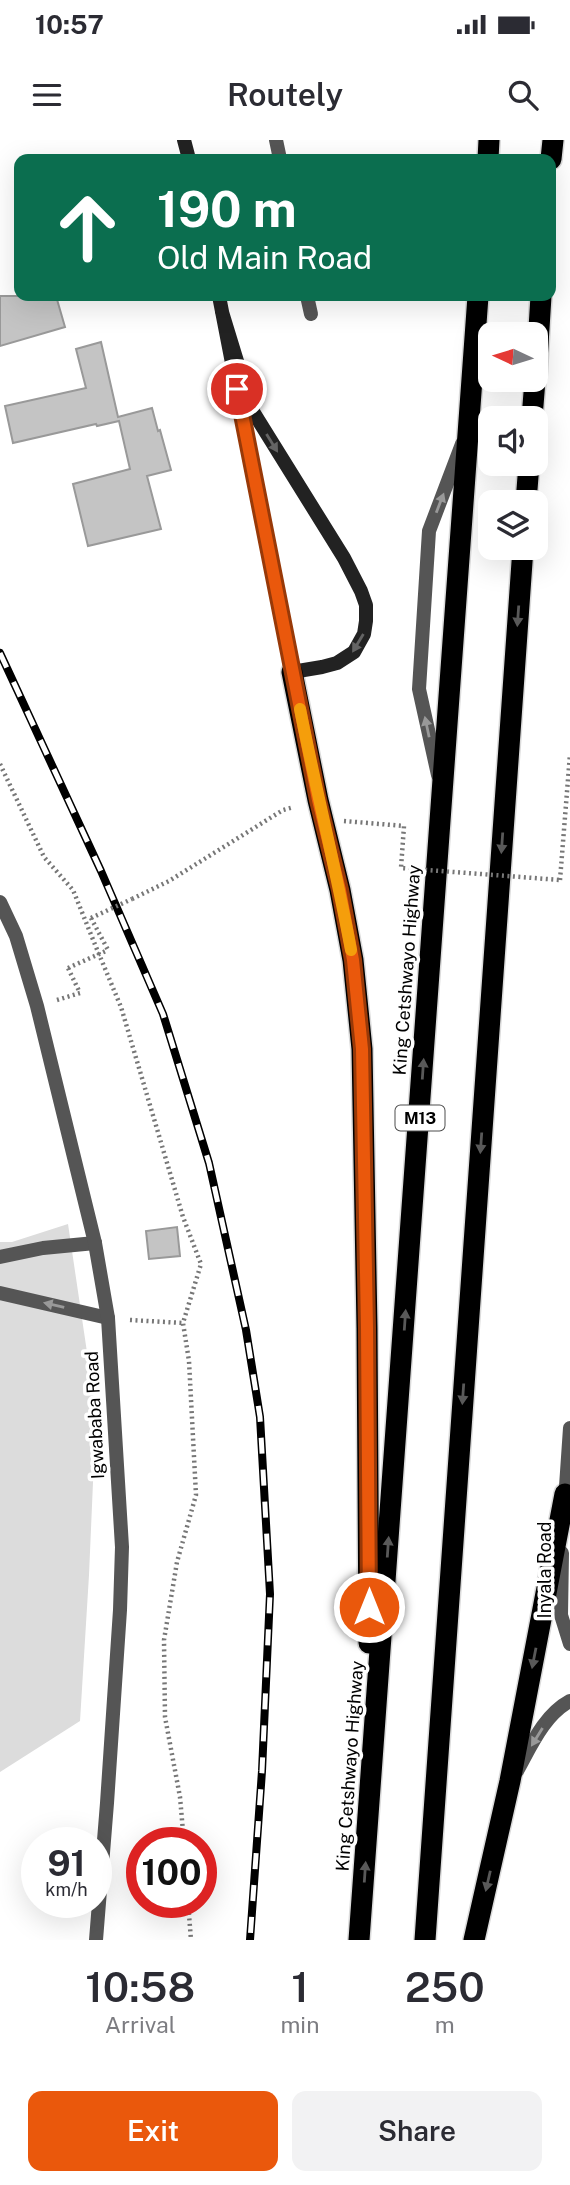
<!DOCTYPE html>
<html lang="en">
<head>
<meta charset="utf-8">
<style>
  :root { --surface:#fff; --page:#f2f2f3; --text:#2b2b33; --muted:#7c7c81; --accent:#ea580c }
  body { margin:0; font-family:"Public Sans",sans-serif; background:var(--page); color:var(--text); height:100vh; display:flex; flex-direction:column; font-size:26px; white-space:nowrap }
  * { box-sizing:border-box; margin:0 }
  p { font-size:23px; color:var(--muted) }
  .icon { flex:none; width:38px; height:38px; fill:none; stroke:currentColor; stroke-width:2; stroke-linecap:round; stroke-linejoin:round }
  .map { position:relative; height:1800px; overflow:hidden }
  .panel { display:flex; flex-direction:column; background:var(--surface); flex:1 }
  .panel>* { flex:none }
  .top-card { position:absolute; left:14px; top:14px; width:542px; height:147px; border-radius:14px; box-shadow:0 7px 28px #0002; background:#0b6e4f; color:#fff; overflow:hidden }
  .needle { width:46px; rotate:274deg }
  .controls { position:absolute; left:478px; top:182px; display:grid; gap:14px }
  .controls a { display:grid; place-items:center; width:70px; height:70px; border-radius:14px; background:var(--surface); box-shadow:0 7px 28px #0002; font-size:35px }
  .speed { position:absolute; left:21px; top:1687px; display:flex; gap:14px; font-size:35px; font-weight:700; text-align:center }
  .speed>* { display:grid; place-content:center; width:91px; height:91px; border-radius:50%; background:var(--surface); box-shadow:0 7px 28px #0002; line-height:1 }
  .speed small { font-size:18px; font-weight:400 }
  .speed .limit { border:10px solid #d22; background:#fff; color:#111 }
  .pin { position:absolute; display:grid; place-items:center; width:60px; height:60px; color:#fff; margin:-30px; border:4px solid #fff; border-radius:50%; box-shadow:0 2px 7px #0007 }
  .me { position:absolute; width:77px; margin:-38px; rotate:0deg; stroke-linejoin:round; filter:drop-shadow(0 0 5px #0008) }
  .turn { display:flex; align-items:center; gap:24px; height:147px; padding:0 28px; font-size:32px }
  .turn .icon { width:91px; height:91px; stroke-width:2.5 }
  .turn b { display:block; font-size:49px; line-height:60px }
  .eta { display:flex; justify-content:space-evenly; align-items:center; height:119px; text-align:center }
  .eta b { font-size:42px; font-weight:600; line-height:49px }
  .button { display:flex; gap:14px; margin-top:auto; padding:14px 28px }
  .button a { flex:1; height:80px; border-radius:14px; background:var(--accent); color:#fff; font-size:28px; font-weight:600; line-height:80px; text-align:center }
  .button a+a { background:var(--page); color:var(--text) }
  .status { display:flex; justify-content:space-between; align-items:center; height:49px; padding:0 35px; background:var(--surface); direction:ltr }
  .status svg { height:19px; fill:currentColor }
  header { display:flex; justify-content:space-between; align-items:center; height:91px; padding:0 28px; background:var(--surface); font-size:32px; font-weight:600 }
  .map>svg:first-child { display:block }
  .green { fill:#dcdcdc }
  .building { fill:#c4c4c4; stroke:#999; stroke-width:2 }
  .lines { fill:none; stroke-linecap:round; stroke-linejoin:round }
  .highway-casing { stroke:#dbdbdb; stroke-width:24 }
  .path { stroke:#777; stroke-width:4.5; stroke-dasharray:2 3.5; stroke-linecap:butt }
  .lane { stroke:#555; stroke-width:14 }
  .street { stroke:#555; stroke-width:14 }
  .secondary { stroke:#222; stroke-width:14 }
  .highway { stroke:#000; stroke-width:21 }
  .rail-casing { stroke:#000; stroke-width:8 }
  .rail { stroke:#fff; stroke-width:5; stroke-dasharray:16; stroke-linecap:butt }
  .path-bridge { stroke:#777; stroke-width:4.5; stroke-dasharray:2 3.5; stroke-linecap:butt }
  .oneway { fill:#646464 }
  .oneway2 { fill:#999 }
  .oneway3 { fill:#595959 }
  .route-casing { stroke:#983908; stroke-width:18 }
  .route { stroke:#ea580c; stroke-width:12 }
  .slow { stroke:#f59e0b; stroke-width:12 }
  .labels { text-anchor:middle; stroke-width:7; stroke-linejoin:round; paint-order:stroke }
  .shield { fill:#fff; stroke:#4c4c4c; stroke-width:2 }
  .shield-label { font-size:16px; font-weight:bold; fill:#000 }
  .street-label { font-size:18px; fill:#000; stroke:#fff }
</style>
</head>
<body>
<div class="status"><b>10:57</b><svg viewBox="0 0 49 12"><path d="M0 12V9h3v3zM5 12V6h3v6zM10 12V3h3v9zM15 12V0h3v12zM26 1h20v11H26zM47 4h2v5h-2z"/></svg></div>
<header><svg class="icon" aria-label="menu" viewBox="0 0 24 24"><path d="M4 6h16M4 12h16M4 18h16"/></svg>Routely<svg class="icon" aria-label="search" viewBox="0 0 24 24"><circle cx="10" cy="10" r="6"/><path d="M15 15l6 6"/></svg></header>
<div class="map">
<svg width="570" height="1800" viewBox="0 0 570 1800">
  <rect width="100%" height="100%" fill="#fff"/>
  <polygon class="green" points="68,1084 96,1273 89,1435 80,1581 0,1632 0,1102 12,1102"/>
  <g class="building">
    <polygon points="0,156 56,156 65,187 0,206"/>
    <polygon points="101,202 118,277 152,268 158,291 160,290 171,330 147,336 161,389 88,406 73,344 130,329 119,281 97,286 96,284 13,303 5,266 86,248 76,209"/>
    <polygon points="177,1087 180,1116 149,1119 146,1091"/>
  </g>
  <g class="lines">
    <defs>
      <g id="highway">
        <polyline points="488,19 489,0"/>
        <polyline points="551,19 553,0"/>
        <polyline points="536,237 541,156"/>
        <polyline points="532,278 535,240"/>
        <polyline points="526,362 529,324"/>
        <polyline points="292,532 318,660 340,750 353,820 362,909 367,1188 369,1503"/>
        <polyline points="359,1800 478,156"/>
        <polyline points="425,1800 523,408"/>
        <polyline points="474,1800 510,1641 565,1354"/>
      </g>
    </defs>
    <use href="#highway" class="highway-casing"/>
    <g class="path">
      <polyline points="0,624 44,717 73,750 96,807 121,867 183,1077 201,1124 183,1183 189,1221 196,1355 177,1422 164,1500 165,1577 180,1657 184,1703"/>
      <polyline points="560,740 570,614"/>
      <polyline points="132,759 169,741 283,670 294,667"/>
      <polyline points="91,778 108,810"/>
      <polyline points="57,860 80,853 68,828"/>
      <polyline points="130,1180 183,1183"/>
      <polyline points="188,1762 191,1800"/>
    </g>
    <g class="lane">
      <polyline points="276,0 280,19"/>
      <polyline points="307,156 311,174"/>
      <polyline points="438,635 419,549 429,391 462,304"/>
      <polyline points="0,1117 43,1108 95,1103"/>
      <polyline points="0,1153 108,1178"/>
    </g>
    <g class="street">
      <polyline points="0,762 16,796 37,866 95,1103 108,1178 122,1407 120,1470 107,1663 96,1800"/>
      <polyline points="565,1361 570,1288"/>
      <polyline points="562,1413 561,1475 570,1504"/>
      <path d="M517 1631C531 1606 544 1575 570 1561"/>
    </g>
    <g class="secondary">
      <polyline points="184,0 189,19"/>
      <polyline points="219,156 292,532 322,527 337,523 354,512 364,494 366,481 366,465 361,451 344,418 252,270 222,172"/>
    </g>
    <use href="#highway" class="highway"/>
    <defs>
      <polyline id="rail" points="0,513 101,731 163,874 209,1023 246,1190 260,1277 270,1454 262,1631 250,1800"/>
    </defs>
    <use href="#rail" class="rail-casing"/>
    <use href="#rail" class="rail"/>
    <g class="path-bridge">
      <polyline points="344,681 404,686 401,728 560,740"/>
      <polyline points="91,778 132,759"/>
      <polyline points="68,828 108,810"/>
    </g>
  </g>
  <defs><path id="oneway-solid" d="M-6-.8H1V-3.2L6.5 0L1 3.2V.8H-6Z" transform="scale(1.75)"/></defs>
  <g class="oneway">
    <use href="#oneway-solid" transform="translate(272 303) rotate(58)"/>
    <use href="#oneway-solid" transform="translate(358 503) rotate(121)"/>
  </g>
  <g class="oneway2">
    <use href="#oneway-solid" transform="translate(440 363) rotate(-69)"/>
    <use href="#oneway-solid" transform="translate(427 587) rotate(-102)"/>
    <use href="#oneway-solid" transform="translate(54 1165) rotate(-167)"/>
    <use href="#oneway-solid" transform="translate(537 1597) rotate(122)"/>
  </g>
  <g class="oneway3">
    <use href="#oneway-solid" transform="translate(518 476) rotate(94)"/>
    <use href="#oneway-solid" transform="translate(502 703) rotate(94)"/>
    <use href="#oneway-solid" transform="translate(423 929) rotate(-86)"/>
    <use href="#oneway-solid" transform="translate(481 1003) rotate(94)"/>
    <use href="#oneway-solid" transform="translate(405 1180) rotate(-86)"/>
    <use href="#oneway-solid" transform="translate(463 1254) rotate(94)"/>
    <use href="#oneway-solid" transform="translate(388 1407) rotate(-86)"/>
    <use href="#oneway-solid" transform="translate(534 1518) rotate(101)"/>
    <use href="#oneway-solid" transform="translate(365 1732) rotate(-86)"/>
    <use href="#oneway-solid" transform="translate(488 1741) rotate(103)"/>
  </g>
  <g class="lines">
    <defs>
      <polyline id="route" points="237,249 318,660 340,750 353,820 362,909 367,1188 369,1467"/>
    </defs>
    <use href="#route" class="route-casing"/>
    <use href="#route" class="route"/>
    <path class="slow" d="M300 569C316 650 336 729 351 810"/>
  </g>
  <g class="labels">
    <rect class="shield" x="395.5" y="965.5" width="49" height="25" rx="5"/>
    <g class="shield-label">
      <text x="420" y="984">M13</text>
    </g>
    <g class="street-label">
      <text transform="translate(407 830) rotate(-86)" y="6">King Cetshwayo Highway</text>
      <text transform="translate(95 1275) rotate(-93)" y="6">Igwababa Road</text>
      <text transform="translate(545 1430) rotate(-90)" y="6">Inyala Road</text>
      <text transform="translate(350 1626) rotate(-86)" y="6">King Cetshwayo Highway</text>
    </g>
  </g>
</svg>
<div class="controls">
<a><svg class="needle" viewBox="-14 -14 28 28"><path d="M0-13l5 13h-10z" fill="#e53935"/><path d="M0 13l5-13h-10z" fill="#7c7c81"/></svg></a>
<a><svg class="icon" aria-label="sound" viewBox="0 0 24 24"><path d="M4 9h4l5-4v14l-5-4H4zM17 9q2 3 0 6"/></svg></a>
<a><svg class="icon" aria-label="layers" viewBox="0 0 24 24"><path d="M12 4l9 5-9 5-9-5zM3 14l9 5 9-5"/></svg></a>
</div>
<div class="speed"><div>91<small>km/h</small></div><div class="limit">100</div></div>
<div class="pin" style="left:237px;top:249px;background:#d93025"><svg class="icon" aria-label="arrive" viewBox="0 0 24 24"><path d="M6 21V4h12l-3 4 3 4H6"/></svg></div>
<svg class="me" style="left:369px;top:1467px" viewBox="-20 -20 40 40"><circle r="17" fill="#ea580c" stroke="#fff" stroke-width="3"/><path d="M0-11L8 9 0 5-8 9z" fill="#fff"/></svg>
<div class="top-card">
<div class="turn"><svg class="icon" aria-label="ahead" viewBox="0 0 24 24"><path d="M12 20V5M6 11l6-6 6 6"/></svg><div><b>190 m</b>Old Main Road</div></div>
</div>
</div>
<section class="panel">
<div class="eta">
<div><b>10:58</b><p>Arrival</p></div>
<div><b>1</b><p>min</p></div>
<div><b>250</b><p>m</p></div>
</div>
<div class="button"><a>Exit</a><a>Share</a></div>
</section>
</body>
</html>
